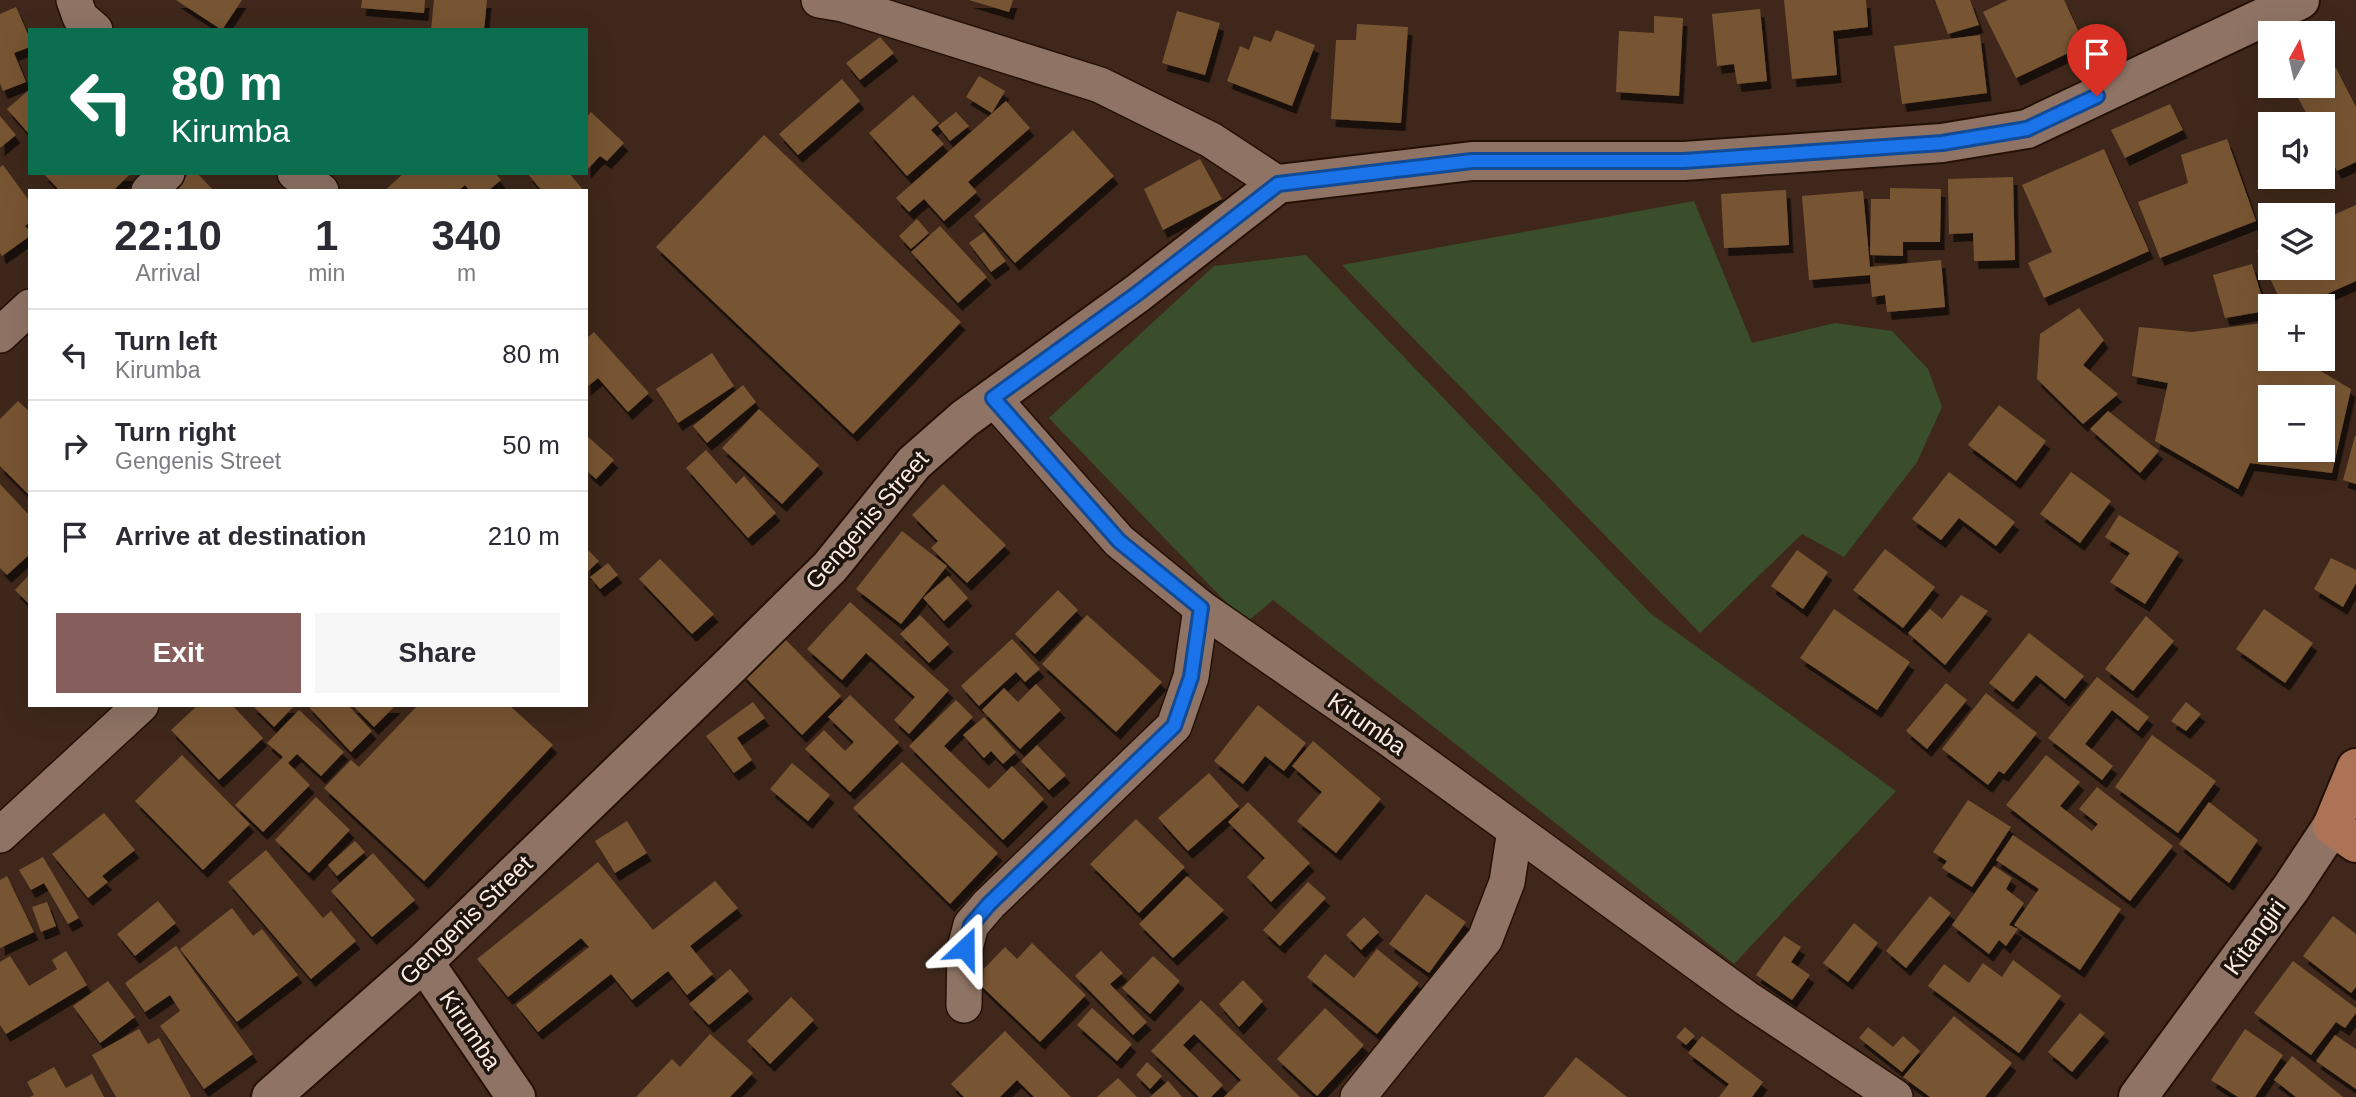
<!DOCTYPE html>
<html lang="en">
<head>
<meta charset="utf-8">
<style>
  :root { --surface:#fff; --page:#f7f7f7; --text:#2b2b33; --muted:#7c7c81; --line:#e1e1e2; --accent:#865e5c }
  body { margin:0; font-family:Helvetica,sans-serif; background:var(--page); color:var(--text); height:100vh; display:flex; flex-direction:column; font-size:26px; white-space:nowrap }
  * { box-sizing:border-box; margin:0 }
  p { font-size:23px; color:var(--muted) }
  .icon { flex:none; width:38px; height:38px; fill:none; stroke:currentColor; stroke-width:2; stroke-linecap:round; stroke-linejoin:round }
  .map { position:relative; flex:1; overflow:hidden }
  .side { position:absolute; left:28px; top:189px; width:560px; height:518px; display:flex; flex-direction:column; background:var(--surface); border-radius:0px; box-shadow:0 7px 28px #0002 }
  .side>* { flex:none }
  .guide { position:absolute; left:28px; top:28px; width:560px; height:147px; border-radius:0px; box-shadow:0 7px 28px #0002; background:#0b6e4f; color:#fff; overflow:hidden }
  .needle { width:46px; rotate:8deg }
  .controls { position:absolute; left:2258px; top:21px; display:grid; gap:14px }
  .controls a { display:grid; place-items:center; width:77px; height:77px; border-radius:0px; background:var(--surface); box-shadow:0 7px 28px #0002; font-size:35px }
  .pin { position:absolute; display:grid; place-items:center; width:60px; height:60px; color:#fff; margin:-72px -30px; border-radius:50% 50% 50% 0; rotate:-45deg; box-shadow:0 0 7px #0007 }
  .pin .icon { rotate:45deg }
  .me { position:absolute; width:77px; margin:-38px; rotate:23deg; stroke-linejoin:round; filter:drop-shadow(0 0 5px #0008) }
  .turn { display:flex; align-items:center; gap:24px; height:147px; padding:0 28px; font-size:32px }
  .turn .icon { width:91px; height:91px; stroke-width:2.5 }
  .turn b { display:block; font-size:49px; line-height:60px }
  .eta { display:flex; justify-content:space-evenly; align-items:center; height:119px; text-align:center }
  .eta b { font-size:42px; font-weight:600; line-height:49px }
  .action { display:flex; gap:14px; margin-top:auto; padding:14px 28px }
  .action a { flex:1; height:80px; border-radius:0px; background:var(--accent); color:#fff; font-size:28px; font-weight:600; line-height:80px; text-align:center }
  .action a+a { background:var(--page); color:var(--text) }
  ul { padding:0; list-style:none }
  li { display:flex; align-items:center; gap:21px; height:91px; padding:0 28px; border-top:2px solid var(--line) }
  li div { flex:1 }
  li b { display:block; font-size:26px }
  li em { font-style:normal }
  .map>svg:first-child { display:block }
  .green { fill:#3b4e2b }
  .building { fill:#785533; fill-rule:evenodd; filter:url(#shadow) }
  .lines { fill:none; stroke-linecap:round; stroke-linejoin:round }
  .minor-casing { stroke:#251005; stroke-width:38 }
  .tertiary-casing { stroke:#251005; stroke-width:42 }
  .secondary-casing { stroke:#251005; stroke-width:42 }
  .minor { stroke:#8f7465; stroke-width:35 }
  .tertiary { stroke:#8f7465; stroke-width:38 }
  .secondary { stroke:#ac7357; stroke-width:38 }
  .route-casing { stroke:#114b97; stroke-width:18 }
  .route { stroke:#1a73e8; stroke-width:12 }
  .labels { text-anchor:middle; stroke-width:7; stroke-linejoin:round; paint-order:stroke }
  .street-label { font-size:24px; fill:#fbebe3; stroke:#1e140e }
</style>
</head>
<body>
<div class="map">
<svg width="2356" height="1097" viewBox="0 0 2356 1097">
  <defs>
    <filter id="shadow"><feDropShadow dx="4.5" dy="8" stdDeviation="0" flood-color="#0009"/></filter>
  </defs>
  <rect width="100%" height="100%" fill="#3f281b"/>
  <g class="green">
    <polygon points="1694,201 1752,343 1835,323 1892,331 1928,369 1942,407 1917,462 1844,557 1802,534 1700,633 1342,265"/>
    <polygon points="1306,255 1650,613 1896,791 1734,964 1273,600 1246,623 1049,418 1214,266"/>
  </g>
  <g class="building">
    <polygon points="176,0 242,0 222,30"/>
    <polygon points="362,0 425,0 424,13 361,8"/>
    <polygon points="434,0 487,0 484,30 431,30"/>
    <polygon points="969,0 1013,0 1009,12"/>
    <polygon points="1784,0 1866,0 1868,27 1833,31 1837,75 1792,79"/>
    <polygon points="1935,0 1970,0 1979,25 1948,34"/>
    <polygon points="2008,0 2064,0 2085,45 2016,78 1983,12"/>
    <polygon points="16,7 30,39 30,47 14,53 26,82 3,91 0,83 0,14"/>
    <polygon points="1760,9 1767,81 1737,84 1734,64 1717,66 1712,14"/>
    <polygon points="1177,11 1220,23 1205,75 1162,63"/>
    <polygon points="1654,16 1683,18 1679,96 1616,92 1619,31 1654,33"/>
    <polygon points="1357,24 1408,27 1401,123 1331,119 1336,40 1356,40"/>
    <polygon points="1276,30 1315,45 1292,106 1227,81 1240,46 1249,50 1254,36 1271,42"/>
    <polygon points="1980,35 1987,93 1902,104 1894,46"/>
    <polygon points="880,37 894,53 860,80 846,63"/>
    <polygon points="2336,68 2356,107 2356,162 2337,171 2322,144 2322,124 2312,124 2294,90 2302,86 2322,86 2322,75"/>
    <polygon points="979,76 1005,91 992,113 966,97"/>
    <polygon points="842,79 860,101 798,155 779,134"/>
    <polygon points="30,89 30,135 7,109"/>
    <polygon points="913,95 939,123 931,130 944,144 907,176 869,133"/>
    <polygon points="1006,101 1030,128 968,182 977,192 944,221 924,199 909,212 896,198"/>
    <polygon points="2170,104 2183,130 2125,158 2111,130"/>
    <polygon points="591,112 624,143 607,161 600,156 586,171 586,118"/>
    <polygon points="956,112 969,126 950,141 938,126"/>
    <polygon points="0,116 16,135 0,148"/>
    <polygon points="1073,130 1114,176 1015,263 974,216"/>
    <polygon points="764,135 961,322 853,434 656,247"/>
    <polygon points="2227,139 2256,221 2160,258 2138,202 2188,183 2181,155"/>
    <polygon points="2104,149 2149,251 2044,298 2028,263 2052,252 2022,185"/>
    <polygon points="1200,159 1222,199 1163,230 1144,189"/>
    <polygon points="3,165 30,202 30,222 25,226 30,231 30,236 2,256 0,253 0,167"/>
    <polygon points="43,173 131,173 113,191 60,191"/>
    <polygon points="189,173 197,173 214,191 171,191"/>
    <polygon points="404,173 495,173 501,180 488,191 470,191 465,185 458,191 384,191"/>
    <polygon points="527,173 569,173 584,191 542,191"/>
    <polygon points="2013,177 2015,260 1974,261 1973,233 1949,234 1948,179"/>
    <polygon points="1890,188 1941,189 1940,242 1903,242 1903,256 1870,255 1871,199 1890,199"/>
    <polygon points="1786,190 1789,245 1724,248 1721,194"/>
    <polygon points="1863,191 1870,267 1941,260 1945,307 1887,312 1885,295 1872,297 1870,275 1809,280 1802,196"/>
    <polygon points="2356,205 2356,281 2300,306 2283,306 2257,251 2270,245 2270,268 2322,268 2322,220"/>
    <polygon points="917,219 929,233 911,249 899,236"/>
    <polygon points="940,226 987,277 958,303 911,252"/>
    <polygon points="984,232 1006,261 991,272 969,243"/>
    <polygon points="2252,264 2266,311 2225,318 2213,275"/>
    <polygon points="2079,308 2104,340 2083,365 2118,394 2083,424 2037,379 2040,334"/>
    <path d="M2270 322V359H2300L2351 389 2332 473 2250 463 2238 489 2155 441 2168 383 2132 376 2139 327 2192 332ZM2270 397H2322V450H2270Z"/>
    <polygon points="594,332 649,393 628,412 598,378 586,388 586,339"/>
    <polygon points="712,353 734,386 678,423 656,389"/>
    <polygon points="743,385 756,402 707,443 693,426"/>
    <polygon points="18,401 30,412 30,496 0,466 0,419"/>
    <polygon points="1999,405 2046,441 2016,481 1968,445"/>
    <polygon points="759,409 819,465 782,504 722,448"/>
    <polygon points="2108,411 2159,451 2140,473 2090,429"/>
    <polygon points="586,435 614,460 596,479 586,470"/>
    <polygon points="2355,436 2356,436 2356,484 2343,480"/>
    <polygon points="706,450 736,484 744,476 776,513 748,538 686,468"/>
    <polygon points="1949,472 2015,522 1996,546 1959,518 1941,540 1912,519"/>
    <polygon points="2071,472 2111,501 2080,543 2040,514"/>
    <polygon points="0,484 30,516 30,554 7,575 0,568"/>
    <polygon points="943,484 1006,545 967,583 931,548 938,541 912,515"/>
    <polygon points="2119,515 2179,552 2145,604 2110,582 2130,553 2105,537"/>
    <polygon points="902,531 947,566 901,624 856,589"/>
    <polygon points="586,548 599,561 586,573"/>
    <polygon points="1885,549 1935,587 1903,628 1853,590"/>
    <polygon points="1797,550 1828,572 1803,609 1771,586"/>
    <polygon points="2331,558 2356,570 2356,583 2343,607 2314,589"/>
    <polygon points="660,559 714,614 692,634 639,579"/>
    <polygon points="608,563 618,575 600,589 590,577"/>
    <polygon points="30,574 30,605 15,590"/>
    <polygon points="948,576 968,598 944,621 923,598"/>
    <polygon points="1058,590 1078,610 1035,654 1015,634"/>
    <polygon points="1961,595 1988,611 1945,665 1908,633 1930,609 1942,619"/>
    <polygon points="850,602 949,690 909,734 894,720 915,697 866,653 842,680 807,649"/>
    <polygon points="1834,609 1910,662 1877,710 1800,658"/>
    <polygon points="2264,609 2313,643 2285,683 2236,649"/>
    <polygon points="920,615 949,644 929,663 900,634"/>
    <polygon points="1087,615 1162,682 1116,732 1042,664"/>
    <polygon points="2146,616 2174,641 2133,691 2105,669"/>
    <polygon points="2029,633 2084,676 2065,699 2036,675 2013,702 1989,683"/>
    <polygon points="780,634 841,696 802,735 741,673"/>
    <polygon points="1012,639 1040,669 1025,682 1016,672 979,706 961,686"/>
    <polygon points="2097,677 2149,717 2138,731 2112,710 2085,744 2113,766 2102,780 2048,738"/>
    <polygon points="1946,683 1967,700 1927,749 1906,731"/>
    <polygon points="1036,684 1061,710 1020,749 982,710 1004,688 1018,702"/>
    <polygon points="1986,693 2037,733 2004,774 1999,771 1988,785 1942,749"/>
    <polygon points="850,695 899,742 850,792 805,749 824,730 845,751 854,742 828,717"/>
    <polygon points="956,700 973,717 944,746 989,789 1012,766 1044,799 1003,840 909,746"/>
    <polygon points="753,702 765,718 737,738 752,760 734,773 706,736"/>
    <polygon points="2186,702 2201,714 2186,731 2171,721"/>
    <polygon points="198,705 232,705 263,738 219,780 171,730"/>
    <polygon points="252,705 295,705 274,727"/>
    <polygon points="307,705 348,705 372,731 351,752"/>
    <polygon points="352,705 396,705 374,727"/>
    <polygon points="418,705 509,705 553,745 424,881 324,788 351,760 359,767"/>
    <polygon points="1258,705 1306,743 1284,771 1265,756 1243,784 1214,761"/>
    <polygon points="299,710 344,752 321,776 297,754 288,763 310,785 263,832 235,805 283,757 267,743"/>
    <polygon points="984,717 1016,752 1003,764 991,751 984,758 963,735"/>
    <polygon points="2152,735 2216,781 2178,833 2115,787"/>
    <polygon points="1313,741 1381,799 1336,853 1297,821 1322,792 1292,766"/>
    <polygon points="1037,745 1066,775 1049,790 1021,761"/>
    <polygon points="182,755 250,824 203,870 135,801"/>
    <polygon points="2046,755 2080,782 2060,806 2092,831 2098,824 2079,809 2097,787 2173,846 2130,901 2006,805"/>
    <polygon points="902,762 998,853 950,904 853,808"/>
    <polygon points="792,763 830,795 808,821 770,789"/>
    <polygon points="1209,773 1239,806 1188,851 1158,818"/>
    <polygon points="316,797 350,830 309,873 275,840"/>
    <polygon points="1968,800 2011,827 1972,887 1942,868 1947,861 1933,852"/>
    <polygon points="1248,802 1310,863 1271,902 1247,877 1265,858 1228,822"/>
    <polygon points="2209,802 2258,840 2229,883 2179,844"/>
    <polygon points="104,813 135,850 102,876 108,882 88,898 52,854"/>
    <polygon points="1136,819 1185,867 1139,913 1090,864"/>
    <polygon points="627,821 647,853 615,873 595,841"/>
    <polygon points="2013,835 2121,909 2080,970 2014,925 2039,889 1996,860"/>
    <polygon points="355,841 365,852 337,876 328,865"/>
    <polygon points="266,850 323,918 331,911 356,941 311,979 228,882"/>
    <polygon points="373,853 415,900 372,937 331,891"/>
    <polygon points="43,857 79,918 68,924 44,883 31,890 19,870"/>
    <polygon points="598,862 653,930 715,881 738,908 690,946 713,974 687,995 668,971 632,1000 611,974 538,1032 516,1005 589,947 581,938 508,997 477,959"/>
    <polygon points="1994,866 2012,878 2006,889 2024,903 2009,925 2018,929 2006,946 1999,940 1989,954 1952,925"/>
    <polygon points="7,876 34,932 0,948 0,880"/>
    <polygon points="1187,876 1224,910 1173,958 1139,924"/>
    <polygon points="1308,882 1326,898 1280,946 1263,930"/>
    <polygon points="1426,894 1466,922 1429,973 1389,944"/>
    <polygon points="1930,896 1951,913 1906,968 1886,951"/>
    <polygon points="158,901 176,923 135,956 117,934"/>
    <polygon points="47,902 56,926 41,932 32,907"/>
    <polygon points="232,908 253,936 262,929 298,975 237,1022 180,949"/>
    <polygon points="2333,916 2356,934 2356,987 2351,993 2303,956"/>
    <polygon points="1364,917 1379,932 1361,950 1346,935"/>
    <polygon points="1854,923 1878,943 1848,982 1823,963"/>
    <polygon points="1784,936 1801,947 1791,962 1810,975 1792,1000 1756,975"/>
    <polygon points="1032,943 1086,995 1040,1042 974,979 1005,947 1017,959"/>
    <polygon points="176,946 253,1054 204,1089 160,1026 180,1011 170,995 145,1012 125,983"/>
    <polygon points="1377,949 1419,983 1377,1034 1307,977 1325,954 1354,978"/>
    <polygon points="66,951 87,985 6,1034 0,1025 0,962 10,956 29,986 57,969 52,960"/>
    <polygon points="1101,951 1123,973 1110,984 1147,1022 1133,1035 1075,976"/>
    <polygon points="1153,956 1180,981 1150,1014 1122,988"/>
    <polygon points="2013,960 2061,996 2019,1053 1928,986 1944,964 1969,983 1983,963 2002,977"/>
    <polygon points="2293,961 2356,1008 2356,1013 2345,1028 2336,1022 2311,1055 2254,1013"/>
    <polygon points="730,969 749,991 709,1025 689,1004"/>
    <polygon points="1243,980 1263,1001 1239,1027 1219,1004"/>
    <polygon points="108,981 135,1017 100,1043 73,1006"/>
    <polygon points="791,997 814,1020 770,1064 747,1041"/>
    <polygon points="1201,1000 1300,1097 1224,1097 1241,1080 1194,1034 1183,1045 1223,1085 1211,1097 1199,1097 1151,1051"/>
    <polygon points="1092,1008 1132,1044 1117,1061 1077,1025"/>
    <polygon points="1325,1008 1364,1045 1317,1096 1277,1059"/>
    <polygon points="2080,1013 2105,1033 2072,1072 2048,1052"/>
    <polygon points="1954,1016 2012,1063 1985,1097 1930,1097 1903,1077"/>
    <polygon points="1685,1027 1695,1036 1686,1045 1676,1037"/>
    <polygon points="1868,1027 1893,1047 1903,1036 1920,1051 1902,1072 1859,1038"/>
    <polygon points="139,1029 148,1044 159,1038 191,1097 116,1097 92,1055"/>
    <polygon points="2245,1029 2283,1055 2255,1097 2238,1097 2211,1080"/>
    <polygon points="1005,1031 1071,1097 1034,1097 1017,1080 1000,1097 964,1097 951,1084"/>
    <polygon points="710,1034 753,1073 730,1097 636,1097 672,1059 680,1067"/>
    <polygon points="2335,1035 2356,1049 2356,1089 2316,1061"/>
    <polygon points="1702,1036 1763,1082 1752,1097 1719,1097 1729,1084 1688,1053"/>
    <polygon points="2292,1056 2343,1097 2296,1097 2274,1080"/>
    <polygon points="1576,1057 1627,1097 1544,1097"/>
    <polygon points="1147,1062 1162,1076 1150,1089 1136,1075"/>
    <polygon points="54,1067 66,1088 92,1074 104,1097 30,1097 34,1095 27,1082"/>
    <polygon points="1118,1078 1137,1097 1097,1097"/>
    <polygon points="1168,1081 1182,1097 1150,1097"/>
  </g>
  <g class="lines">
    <defs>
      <g id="minor">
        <polyline points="74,0 80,17 95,30"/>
        <polyline points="819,0 843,4 1100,85 1211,140 1278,184"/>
        <polyline points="295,173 321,191"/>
        <polyline points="149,191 167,173"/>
        <polyline points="0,335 30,307"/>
        <polyline points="993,398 1119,541 1201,608 1391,740 1515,830 1507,882 1485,939 1358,1097"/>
        <polyline points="1515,830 1746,998 1895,1097"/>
        <polyline points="0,835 141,705"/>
        <polyline points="964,1005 965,948 971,925 989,904 1174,726 1191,677 1201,608"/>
      </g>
      <g id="tertiary">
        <polyline points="424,962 516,1097"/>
        <polyline points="271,1097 424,962 731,665 830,567 914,463 964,419 1138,293 1278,184 1472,161 1684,161 1942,143 2027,129 2300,0"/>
        <polyline points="2138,1097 2291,888 2332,826"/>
      </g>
      <polyline id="secondary" points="2356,768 2332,826 2356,843"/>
    </defs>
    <use href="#minor" class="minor-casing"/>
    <use href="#tertiary" class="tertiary-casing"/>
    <use href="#secondary" class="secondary-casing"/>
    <use href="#minor" class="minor"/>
    <use href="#tertiary" class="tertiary"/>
    <use href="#secondary" class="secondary"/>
  </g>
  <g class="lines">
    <defs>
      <polyline id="route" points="965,948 971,925 989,904 1174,726 1191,677 1201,608 1119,541 993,398 1138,293 1278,184 1472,161 1684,161 1942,143 2027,129 2097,96"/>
    </defs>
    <use href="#route" class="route-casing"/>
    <use href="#route" class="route"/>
  </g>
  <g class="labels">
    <g class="street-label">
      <text transform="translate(867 520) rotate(-49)" y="8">Gengenis Street</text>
      <text transform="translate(1367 724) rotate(35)" y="8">Kirumba</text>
      <text transform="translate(466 920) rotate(-44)" y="8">Gengenis Street</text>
      <text transform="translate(2255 937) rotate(-54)" y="8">Kitangiri</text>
      <text transform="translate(470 1030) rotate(56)" y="8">Kirumba</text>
    </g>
  </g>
</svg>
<div class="controls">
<a><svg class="needle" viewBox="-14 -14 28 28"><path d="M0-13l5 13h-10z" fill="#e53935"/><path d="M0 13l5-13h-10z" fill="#7c7c81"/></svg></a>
<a><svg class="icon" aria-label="sound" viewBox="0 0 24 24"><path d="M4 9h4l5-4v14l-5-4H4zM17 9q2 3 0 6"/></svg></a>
<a><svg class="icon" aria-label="layers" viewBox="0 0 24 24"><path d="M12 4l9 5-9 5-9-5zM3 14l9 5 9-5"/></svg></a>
<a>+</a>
<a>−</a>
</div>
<div class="pin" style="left:2097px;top:96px;background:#d93025"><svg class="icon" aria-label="arrive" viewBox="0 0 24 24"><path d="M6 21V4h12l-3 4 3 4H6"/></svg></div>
<svg class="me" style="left:965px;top:948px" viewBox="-20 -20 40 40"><path d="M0-17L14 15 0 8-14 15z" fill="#1a73e8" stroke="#fff" stroke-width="4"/></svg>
<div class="guide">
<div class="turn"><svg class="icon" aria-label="left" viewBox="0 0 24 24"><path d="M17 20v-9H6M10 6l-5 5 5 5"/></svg><div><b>80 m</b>Kirumba</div></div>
</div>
<section class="side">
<div class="eta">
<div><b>22:10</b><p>Arrival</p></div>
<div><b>1</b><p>min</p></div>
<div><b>340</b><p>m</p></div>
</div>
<ul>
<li><svg class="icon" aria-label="left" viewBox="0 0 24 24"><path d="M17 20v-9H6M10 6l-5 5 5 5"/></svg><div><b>Turn left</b><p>Kirumba</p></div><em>80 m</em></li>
<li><svg class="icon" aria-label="right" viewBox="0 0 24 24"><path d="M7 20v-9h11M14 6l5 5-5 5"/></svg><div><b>Turn right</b><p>Gengenis Street</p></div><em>50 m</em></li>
<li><svg class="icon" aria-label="arrive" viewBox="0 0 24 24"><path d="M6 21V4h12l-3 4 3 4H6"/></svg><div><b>Arrive at destination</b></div><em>210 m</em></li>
</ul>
<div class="action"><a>Exit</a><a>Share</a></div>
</section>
</div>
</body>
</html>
